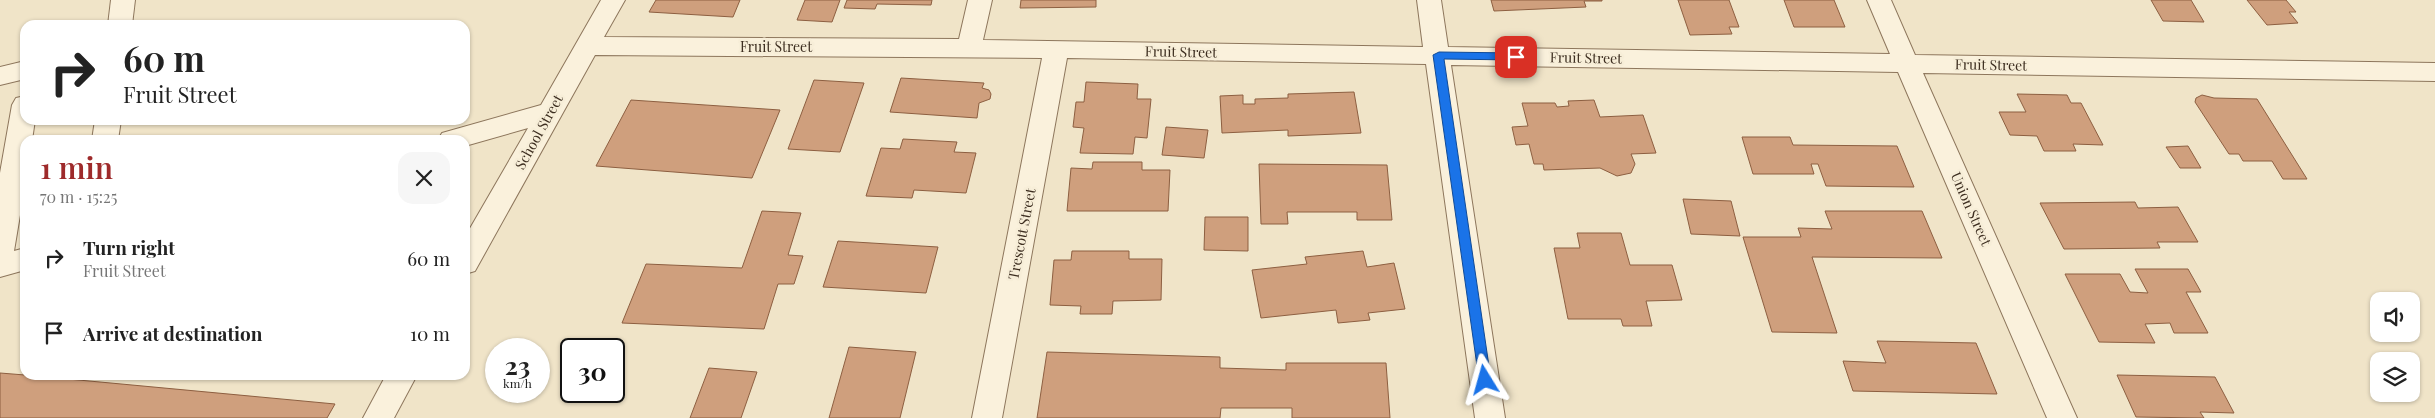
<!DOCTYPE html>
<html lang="en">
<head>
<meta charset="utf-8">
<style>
  :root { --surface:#fff; --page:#f6f6f6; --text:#222; --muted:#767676; --accent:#9e2a2b }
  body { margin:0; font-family:"Playfair Display",serif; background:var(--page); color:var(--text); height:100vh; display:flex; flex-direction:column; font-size:19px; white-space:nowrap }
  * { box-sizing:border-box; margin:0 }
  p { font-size:16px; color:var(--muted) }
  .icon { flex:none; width:28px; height:28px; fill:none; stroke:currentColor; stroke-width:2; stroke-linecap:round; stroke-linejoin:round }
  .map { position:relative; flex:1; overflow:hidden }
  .drawer { position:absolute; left:20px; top:135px; width:450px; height:245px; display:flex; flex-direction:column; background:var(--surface); border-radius:15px; box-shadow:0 1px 4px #0004 }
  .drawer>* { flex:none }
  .guide { position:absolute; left:20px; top:20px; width:450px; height:105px; border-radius:15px; box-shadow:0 1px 4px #0004; background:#fff; color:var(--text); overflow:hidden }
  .controls { position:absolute; left:2370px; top:292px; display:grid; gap:10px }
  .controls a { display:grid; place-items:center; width:50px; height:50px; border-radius:10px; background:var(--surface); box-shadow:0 1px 4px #0004; font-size:25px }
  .speed { position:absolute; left:485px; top:338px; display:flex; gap:10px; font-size:25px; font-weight:700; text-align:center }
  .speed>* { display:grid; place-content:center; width:65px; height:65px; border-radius:50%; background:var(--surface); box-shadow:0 1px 4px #0004; line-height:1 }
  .speed small { font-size:12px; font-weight:400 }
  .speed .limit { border:2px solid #111; border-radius:8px; background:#fff; color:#111 }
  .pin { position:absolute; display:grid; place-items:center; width:42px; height:42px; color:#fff; margin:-21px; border-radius:10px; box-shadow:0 2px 8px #0006 }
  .me { position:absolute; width:55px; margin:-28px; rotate:352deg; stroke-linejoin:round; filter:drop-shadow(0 0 4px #0008) }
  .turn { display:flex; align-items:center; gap:18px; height:105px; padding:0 20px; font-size:22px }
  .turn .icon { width:65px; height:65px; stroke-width:2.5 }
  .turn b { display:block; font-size:35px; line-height:42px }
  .round { display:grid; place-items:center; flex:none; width:52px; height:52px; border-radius:15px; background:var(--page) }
  .overview { display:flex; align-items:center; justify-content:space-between; height:85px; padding:0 20px }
  h1 { font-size:30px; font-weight:600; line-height:38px; color:var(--accent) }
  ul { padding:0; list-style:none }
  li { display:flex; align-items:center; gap:15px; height:75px; padding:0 20px }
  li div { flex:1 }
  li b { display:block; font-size:19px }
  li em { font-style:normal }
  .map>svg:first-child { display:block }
  .building { fill:#cf9f7d; stroke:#8d5f41 }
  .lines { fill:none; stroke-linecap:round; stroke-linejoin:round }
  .minor-casing { stroke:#8d765c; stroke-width:2 }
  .minor { fill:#faf1dc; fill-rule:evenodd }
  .route { fill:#1a73e8; stroke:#114b97 }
  .labels { text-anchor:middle; stroke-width:5; stroke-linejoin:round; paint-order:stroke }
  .street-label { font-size:14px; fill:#3d2e20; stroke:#f7eed8 }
</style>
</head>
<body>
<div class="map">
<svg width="2435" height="418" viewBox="0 0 2435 418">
  <rect width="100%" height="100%" fill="#f0e4c8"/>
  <g class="building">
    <polygon points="656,0 740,0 733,17 649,12"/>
    <polygon points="805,0 840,0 832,22 797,20"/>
    <polygon points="847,0 932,0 931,5 877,4 875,9 844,8"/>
    <polygon points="1021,0 1096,0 1096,7 1020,8"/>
    <polygon points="1491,0 1602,0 1602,1 1584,1 1586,7 1494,11"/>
    <polygon points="1678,0 1729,0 1739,27 1729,27 1732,34 1690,35"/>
    <polygon points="1784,0 1834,0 1845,27 1794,27"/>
    <polygon points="2151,0 2191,0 2204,22 2163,21"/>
    <polygon points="2247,0 2286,0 2296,12 2289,12 2298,23 2267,25"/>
    <polygon points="901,78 984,83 982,88 989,90 991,94 990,99 979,103 977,118 890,112"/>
    <polygon points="814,80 864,83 840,152 788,149"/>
    <polygon points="1086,82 1138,84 1137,99 1151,99 1147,138 1135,137 1133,154 1080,153 1084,128 1073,127 1076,102 1084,102"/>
    <polygon points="1354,92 1361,133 1288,136 1288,130 1222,133 1220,96 1243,95 1243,104 1255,104 1255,99 1288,98 1288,94"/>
    <polygon points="2017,94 2067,95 2071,103 2081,103 2103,145 2073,144 2076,151 2044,151 2037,136 2010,135 1999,112 2026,112"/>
    <polygon points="2202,95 2214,98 2257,99 2307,179 2283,179 2272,161 2243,161 2239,154 2229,154 2195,102 2196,98"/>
    <polygon points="631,100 780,110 752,178 596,166"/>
    <polygon points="1594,100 1600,117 1643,115 1656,153 1631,154 1635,164 1631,173 1617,176 1600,168 1544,170 1543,164 1534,164 1529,144 1516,145 1512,127 1528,126 1522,103 1555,103 1557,107 1569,106 1568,101"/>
    <polygon points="1166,127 1208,130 1204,158 1162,155"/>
    <polygon points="1742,137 1790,137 1793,145 1897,146 1914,187 1826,186 1818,164 1811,164 1814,174 1753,174"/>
    <polygon points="903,139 957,142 954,152 976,153 966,193 914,190 912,198 866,196 881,148 900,149"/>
    <polygon points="2188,146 2201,168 2180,168 2166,147"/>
    <polygon points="1093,162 1142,162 1142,170 1170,170 1168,211 1067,211 1071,168 1092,169"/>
    <polygon points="1259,164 1387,165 1392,220 1357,220 1357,212 1287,212 1288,224 1261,224"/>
    <polygon points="1683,199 1731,201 1740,236 1691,234"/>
    <polygon points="2135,202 2138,208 2178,207 2198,242 2157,242 2160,248 2064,249 2040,203"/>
    <polygon points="762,211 801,213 788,255 803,256 794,284 778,284 764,329 622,323 646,264 742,268"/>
    <polygon points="1825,211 1922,211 1942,258 1812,257 1837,333 1772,332 1743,237 1801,237 1798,228 1832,229"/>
    <polygon points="1205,217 1248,217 1248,251 1204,250"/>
    <polygon points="1577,233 1621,233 1630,265 1672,265 1682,300 1646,301 1652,326 1623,326 1621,319 1568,319 1554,248 1580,248"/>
    <polygon points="838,241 938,247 926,293 823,287"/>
    <polygon points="1072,251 1129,251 1129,259 1162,259 1161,300 1113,301 1112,314 1080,314 1081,306 1050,305 1054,260 1071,260"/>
    <polygon points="1363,251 1367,267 1394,263 1405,309 1368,313 1370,320 1338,323 1336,310 1261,318 1252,270 1307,264 1305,257"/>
    <polygon points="2135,269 2188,269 2201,292 2186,292 2208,333 2174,333 2170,323 2145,324 2155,343 2099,342 2065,274 2120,274 2130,292 2148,293"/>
    <polygon points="1877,341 1976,343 1997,394 1853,391 1843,361 1886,363"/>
    <polygon points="849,347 916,352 900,418 829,418"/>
    <polygon points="1047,352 1220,357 1220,368 1286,370 1286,363 1386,363 1390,418 1292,418 1292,408 1221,408 1220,418 1037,418"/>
    <polygon points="709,368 757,372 741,418 690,418"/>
    <polygon points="0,373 25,375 335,404 327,418 0,418"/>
    <polygon points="2117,375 2215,377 2234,413 2200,412 2204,418 2136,417"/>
  </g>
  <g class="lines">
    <defs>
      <g id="minor">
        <polygon points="111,0 135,0 132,25 108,25"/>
        <polygon points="601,0 625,0 604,37 959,39 968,0 992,0 983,40 1423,47 1417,0 1441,0 1448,47 1890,54 1867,0 1891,0 1915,55 2435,63 2435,81 1923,73 2077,418 2047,418 1898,72 1451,65 1505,418 1475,418 1426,64 1067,58 1002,418 972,418 1042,58 595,55 475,271 465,274 465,237 528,128 465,146 465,140 438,140 442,133 541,105"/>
        <polygon points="25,61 25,79 0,85 0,67"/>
        <polygon points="25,96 25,120 35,120 32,140 25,140 25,185 14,251 25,248 25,270 0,277 0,173 12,105 16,98"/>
        <polygon points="95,120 121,120 118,140 92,140"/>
        <polygon points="386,375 417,375 394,418 363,418"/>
      </g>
    </defs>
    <use href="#minor" class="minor-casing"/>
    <use href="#minor" class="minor"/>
  </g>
  <polygon class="route" points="1439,52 1516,53 1522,57 1516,60 1444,59 1491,380 1485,386 1479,380 1433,55"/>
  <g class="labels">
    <g class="street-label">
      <text x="776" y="52">Fruit Street</text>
      <text transform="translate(1181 52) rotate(1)" y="5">Fruit Street</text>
      <text transform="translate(1586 58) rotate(1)" y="5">Fruit Street</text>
      <text transform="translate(1991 65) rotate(1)" y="5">Fruit Street</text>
      <text transform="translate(539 132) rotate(-61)" y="5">School Street</text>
      <text transform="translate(1971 209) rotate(66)" y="5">Union Street</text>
      <text transform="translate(1022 234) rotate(-79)" y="5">Trescott Street</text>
    </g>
  </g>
</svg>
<div class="controls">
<a><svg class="icon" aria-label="sound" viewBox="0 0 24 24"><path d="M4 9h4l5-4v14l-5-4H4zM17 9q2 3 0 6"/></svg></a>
<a><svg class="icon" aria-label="layers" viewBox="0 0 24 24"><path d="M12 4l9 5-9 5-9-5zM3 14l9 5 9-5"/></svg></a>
</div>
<div class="speed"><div>23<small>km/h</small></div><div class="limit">30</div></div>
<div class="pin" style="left:1516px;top:57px;background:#d93025"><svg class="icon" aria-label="arrive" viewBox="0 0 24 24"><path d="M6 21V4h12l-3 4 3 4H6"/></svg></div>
<svg class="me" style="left:1485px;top:380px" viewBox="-20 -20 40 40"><path d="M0-17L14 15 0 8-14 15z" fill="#1a73e8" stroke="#fff" stroke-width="4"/></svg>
<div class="guide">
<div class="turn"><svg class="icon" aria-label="right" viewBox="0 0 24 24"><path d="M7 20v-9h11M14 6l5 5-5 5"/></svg><div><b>60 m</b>Fruit Street</div></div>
</div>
<section class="drawer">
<div class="overview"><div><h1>1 min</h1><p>70 m · 15:25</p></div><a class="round"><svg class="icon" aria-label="close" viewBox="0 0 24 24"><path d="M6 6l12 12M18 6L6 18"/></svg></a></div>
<ul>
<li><svg class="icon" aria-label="right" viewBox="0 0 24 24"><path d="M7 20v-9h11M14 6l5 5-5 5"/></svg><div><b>Turn right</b><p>Fruit Street</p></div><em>60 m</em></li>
<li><svg class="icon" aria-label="arrive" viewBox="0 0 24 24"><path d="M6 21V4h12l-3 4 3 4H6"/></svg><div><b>Arrive at destination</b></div><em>10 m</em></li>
</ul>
</section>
</div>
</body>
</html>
